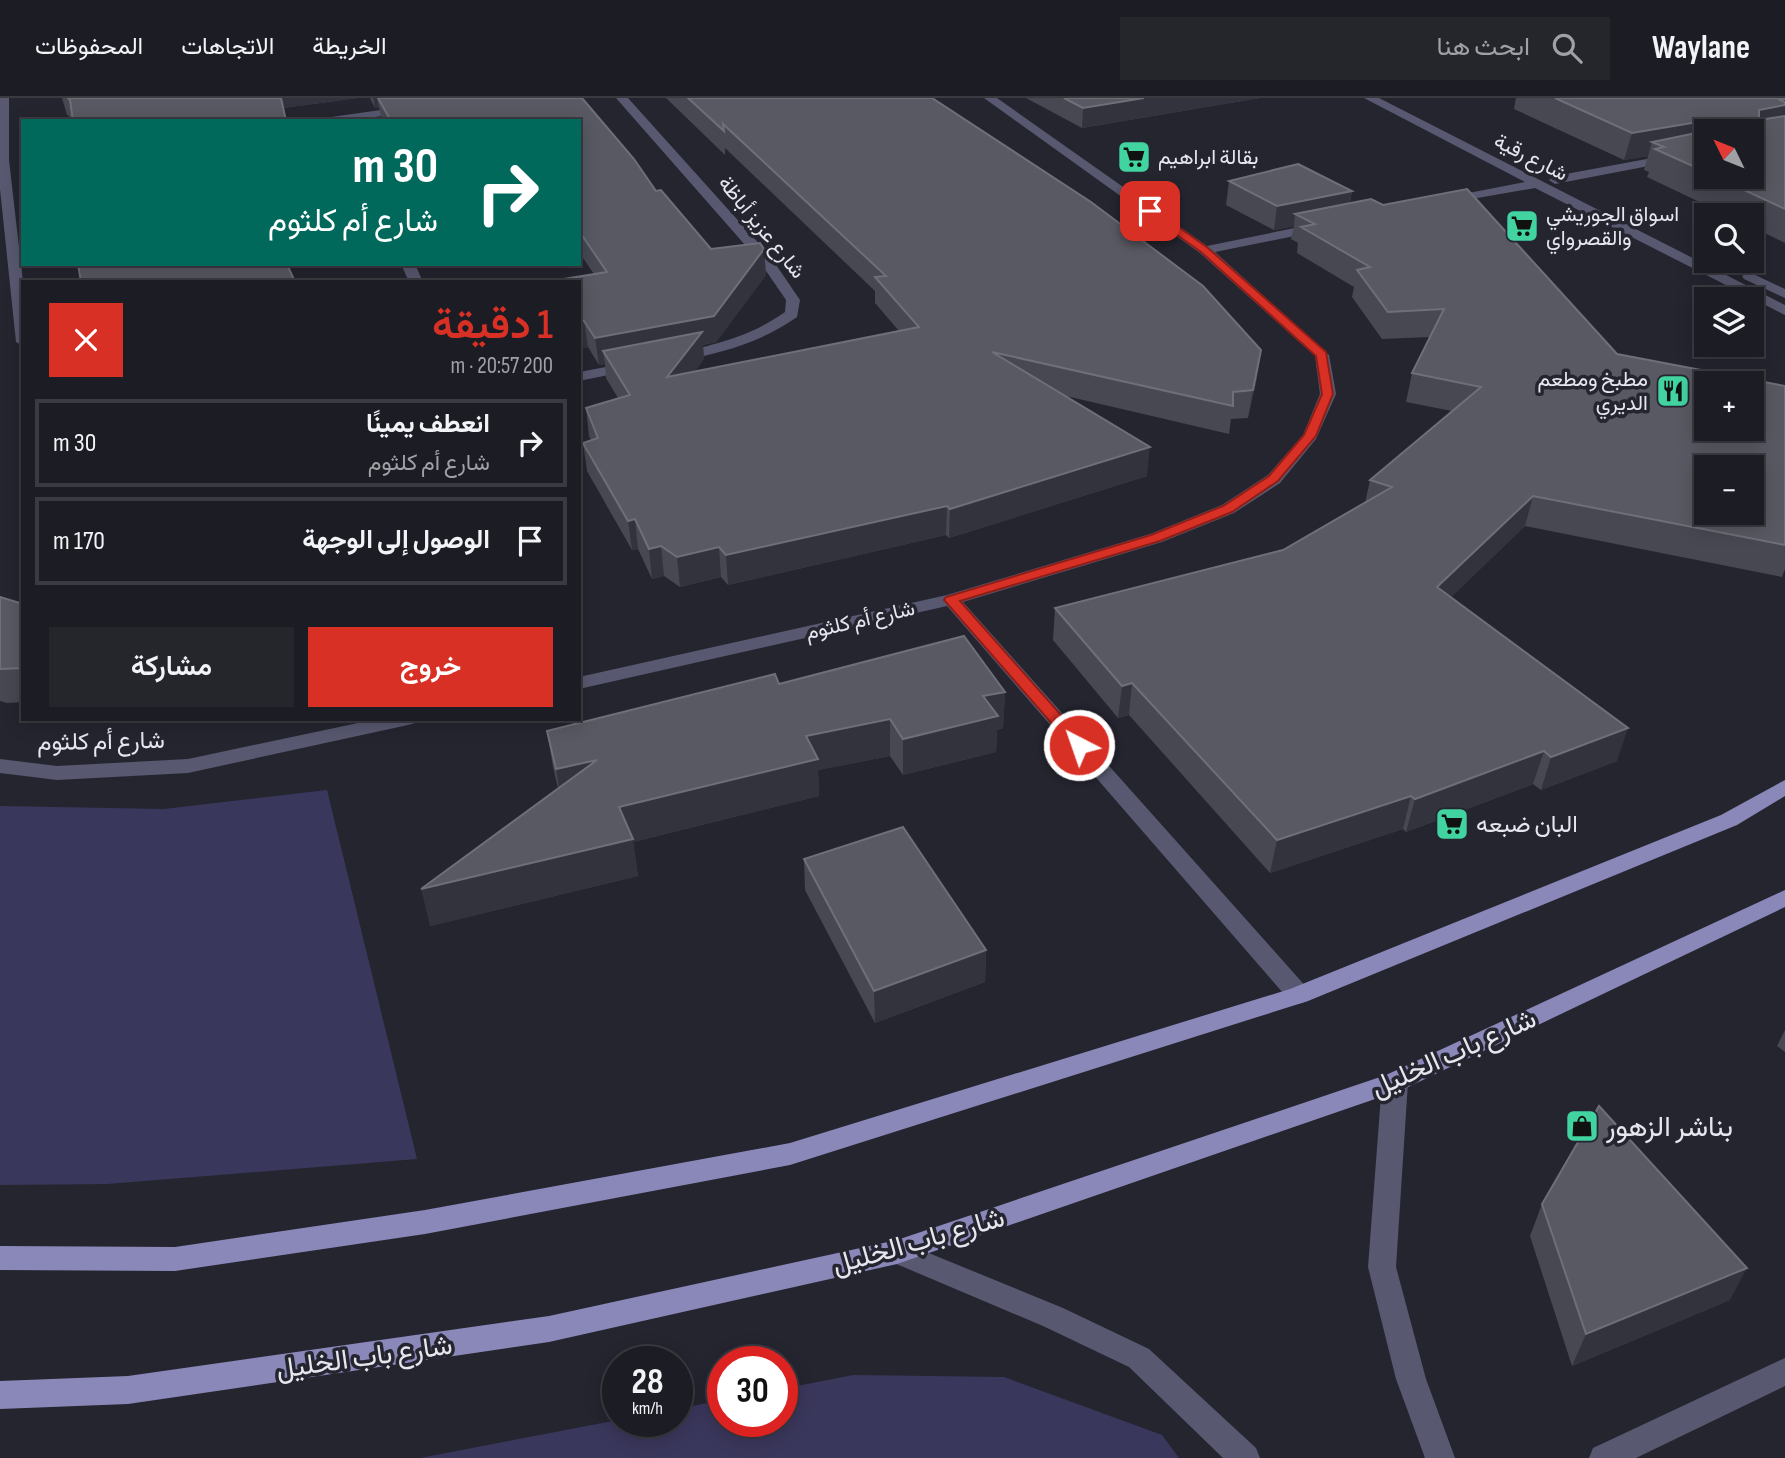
<!DOCTYPE html>
<html lang="ar">
<head>
<meta charset="utf-8">
<style>
  :root { --surface:#1c1c24; --page:#25252c; --text:#f1f3f6; --muted:#a0a1a6; --line:#3a3a41; --accent:#d93025 }
  body { margin:0; font-family:"Sofia Sans Condensed",Vazirmatn,sans-serif; background:var(--page); color:var(--text); direction:rtl; height:100vh; display:flex; flex-direction:column; font-size:26px; white-space:nowrap }
  * { box-sizing:border-box; margin:0 }
  p { font-size:23px; color:var(--muted) }
  .icon { flex:none; width:38px; height:38px; fill:none; stroke:currentColor; stroke-width:2; stroke-linecap:round; stroke-linejoin:round }
  .map { position:relative; flex:1; overflow:hidden; direction:ltr }
  .side { position:absolute; left:21px; top:182px; width:560px; height:441px; display:flex; flex-direction:column; background:var(--surface); border-radius:0px; box-shadow:0 4px 18px #0003,0 0 0 2px var(--line); direction:rtl }
  .side>* { flex:none }
  .hud { position:absolute; left:21px; top:21px; width:560px; height:147px; border-radius:0px; box-shadow:0 4px 18px #0003,0 0 0 2px var(--line); direction:rtl; background:#00695c; color:#fff; overflow:hidden }
  .needle { width:46px; rotate:313deg }
  .tools { position:absolute; left:1694px; top:21px; display:grid; gap:14px }
  .tools a { display:grid; place-items:center; width:70px; height:70px; border-radius:0px; background:var(--surface); box-shadow:0 4px 18px #0003,0 0 0 2px var(--line); font-size:35px }
  .speed { position:absolute; left:602px; top:1248px; display:flex; gap:14px; font-size:35px; font-weight:700; text-align:center }
  .speed>* { display:grid; place-content:center; width:91px; height:91px; border-radius:50%; background:var(--surface); box-shadow:0 4px 18px #0003,0 0 0 2px var(--line); line-height:1 }
  .speed small { font-size:18px; font-weight:400 }
  .speed .limit { border:10px solid #d22; background:#fff; color:#111 }
  .pin { position:absolute; display:grid; place-items:center; width:60px; height:60px; color:#fff; margin:-30px; border-radius:14px; box-shadow:0 4px 10px #0006 }
  .me { position:absolute; width:77px; margin:-38px; rotate:319deg; stroke-linejoin:round; filter:drop-shadow(0 0 5px #0008) }
  .turn { display:flex; align-items:center; gap:24px; height:147px; padding:0 28px; font-size:32px }
  .turn .icon { width:91px; height:91px; stroke-width:2.5 }
  .turn b { display:block; font-size:49px; line-height:60px }
  .round { display:grid; place-items:center; flex:none; width:74px; height:74px; border-radius:0px; background:var(--page) }
  .summary { display:flex; align-items:center; justify-content:space-between; height:119px; padding:0 28px }
  h1 { font-size:42px; font-weight:600; line-height:52px; color:var(--accent) }
  .cta { display:flex; gap:14px; margin-top:auto; padding:14px 28px }
  .cta a { flex:1; height:80px; border-radius:0px; background:var(--accent); color:#fff; font-size:28px; font-weight:600; line-height:80px; text-align:center }
  .cta a+a { background:var(--page); color:var(--text) }
  ul { padding:0; list-style:none }
  li { display:flex; align-items:center; gap:21px; height:88px; margin:0 14px 10px; padding:0 14px; border:4px solid var(--line); border-radius:0px }
  li div { flex:1 }
  li b { display:block; font-size:26px }
  li em { font-style:normal }
  header { display:flex; align-items:center; gap:42px; box-sizing:border-box; height:98px; padding:0 35px; background:var(--surface); border-bottom:2px solid var(--line) }
  header strong { font-size:33px }
  nav { display:flex; gap:38px; margin-inline-start:auto; font-size:24px }
  .search { width:490px; height:63px; background:var(--page); display:flex; align-items:center; gap:18px; box-sizing:border-box; padding:0 24px; border-radius:0px; color:var(--muted); font-size:26px }
  .map>svg:first-child { display:block }
  .green { fill:#3a375c }
  .lines { fill:none; stroke-linecap:round; stroke-linejoin:round }
  .minor { fill:#585870; fill-rule:evenodd }
  .major { fill:#8a88b9; fill-rule:evenodd }
  .wall { fill:#484853; fill-rule:evenodd }
  .shaded-wall { fill:#33333e }
  .building { fill:#595963; stroke:#6f6f79; stroke-width:2; fill-rule:evenodd }
  .route { fill:#d93025; stroke:#8d1f18; stroke-width:2 }
  .labels { text-anchor:middle; stroke-width:7; stroke-linejoin:round; paint-order:stroke }
  .far-poi-label { font-size:21px; fill:#e6e6ee; stroke:#252530; text-anchor:start }
  .far-street-label { font-size:21px; fill:#e6e6ee; stroke:#252530 }
  .street-label { font-size:24px; fill:#e6e6ee; stroke:#252530 }
  .poi-label { font-size:24px; fill:#e6e6ee; stroke:#252530; text-anchor:start }
  .near-street-label { font-size:28px; fill:#e6e6ee; stroke:#252530 }
  .near-poi-label { font-size:28px; fill:#e6e6ee; stroke:#252530; text-anchor:start }
</style>
</head>
<body>
<header>
<strong>Waylane</strong>
<div class="search"><svg class="icon" aria-label="search" viewBox="0 0 24 24"><circle cx="10" cy="10" r="6"/><path d="M15 15l6 6"/></svg>ابحث هنا</div>
<nav><a>الخريطة</a><a>الاتجاهات</a><a>المحفوظات</a></nav>
</header>
<div class="map">
<svg width="1785" height="1360" viewBox="0 0 1785 1360">
  <rect width="100%" height="100%" fill="#252530"/>
  <g class="green">
    <polygon points="327,692 417,1061 107,1086 0,1087 0,708 164,711"/>
    <polygon points="853,1277 1004,1279 1162,1337 1179,1360 420,1360 618,1322 677,1323 677,1311 723,1302 723,1323 782,1323 782,1291"/>
  </g>
  <g class="lines">
    <g class="minor">
      <polygon points="0,0 9,0 9,62 23,184 23,248 16,244 0,91"/>
      <path d="M616 0H628L770 158 800 202 797 219C759 246 720 255 675 264L670 263 668 260 670 257C714 246 746 241 785 214L786 202 760 164Z"/>
      <polygon points="984,0 997,0 1207,148 1319,125 1325,129 1319,133 1215,154 1329,257 1336,296 1316,341 1280,385 1234,415 1162,444 963,504 1308,891 1311,897 1308,903 1299,906 1290,903 947,508 579,591 579,579 947,497 1150,436 1222,407 1268,377 1303,337 1320,296 1315,258 1200,155"/>
      <polygon points="1364,0 1379,0 1785,207 1785,217 1535,90 1443,106 1443,100 1525,84"/>
      <polygon points="409,8 415,11 413,13 350,23 318,23 324,20"/>
      <polygon points="1706,50 1706,57 1555,86 1549,82 1555,78"/>
      <polygon points="401,166 415,166 423,184 409,184"/>
      <polygon points="1749,174 1785,191 1785,200 1744,181 1742,178"/>
      <polygon points="633,264 638,265 640,268 638,271 579,283 579,274"/>
      <polygon points="377,621 418,621 415,625 408,627 188,675 57,682 0,675 0,661 57,668 188,661"/>
      <polygon points="1395,974 1404,977 1408,984 1396,1169 1426,1281 1455,1360 1425,1360 1396,1281 1368,1169 1382,984 1386,977"/>
      <polygon points="897,1142 1063,1210 1149,1251 1256,1350 1260,1360 1223,1360 1129,1269 1043,1228 887,1162 883,1154 887,1146"/>
      <polygon points="1785,1260 1785,1288 1636,1360 1589,1360 1593,1350"/>
    </g>
    <g class="major">
      <polygon points="1785,682 1785,698 1737,727 1308,903 790,1067 425,1136 175,1173 0,1172 0,1148 175,1149 425,1112 790,1045 1290,891 1721,717"/>
      <polygon points="1785,792 1785,809 1404,991 897,1166 549,1244 128,1306 0,1311 0,1283 128,1278 549,1218 897,1142 1386,977"/>
    </g>
  </g>
  <g class="wall">
    <polygon points="62,0 358,0 283,10 73,21 67,17"/>
    <polygon points="370,0 582,0 656,93 711,151 764,151 766,177 716,244 703,247 704,261 694,274 899,233 875,205 875,193 725,50 725,57 666,0 932,0 1257,280 1248,320 1231,321 1229,336 1066,298 1147,378 949,440 946,437 728,487 721,479 680,489 664,478 652,481 638,451 632,452 587,373 583,345 591,342 589,338 586,310 618,300 606,280 605,266 599,267 588,249 579,251 594,176 579,154 579,23 382,23 379,9 375,10"/>
    <polygon points="1026,0 1260,0 1082,30"/>
    <path d="M1516 0H1785V145L1752 129V117H1727L1647 79 1649 74 1644 72 1648 58 1624 62 1514 11ZM1706 33 1752 79H1706Z"/>
    <polygon points="1229,83 1352,93 1350,105 1617,256 1785,288 1785,471 1782,479 1525,428 1451,499 1617,663 1541,692 1533,686 1406,734 1403,731 1270,775 1129,617 1118,620 1053,542 1055,510 1283,452 1365,405 1370,382 1452,313 1406,304 1412,275 1430,239 1382,241 1352,199 1354,189 1297,155 1298,145 1291,141 1294,128 1274,132 1226,107"/>
    <polygon points="0,499 23,506 23,604 7,605 0,603"/>
    <polygon points="1005,594 1003,630 997,632 996,654 903,677 890,658 818,672 819,698 633,744 638,778 430,828 558,690 553,669 547,633"/>
    <polygon points="804,761 986,852 985,884 875,925 805,792"/>
    <polygon points="1785,932 1785,954 1777,948"/>
    <polygon points="1542,1106 1730,1202 1572,1268 1530,1138"/>
  </g>
  <g class="shaded-wall">
    <polygon points="280,0 358,0 282,10"/>
    <polygon points="373,0 377,0 379,9 375,10"/>
    <polygon points="1144,0 1260,0 1082,30 1083,10"/>
    <polygon points="1785,1 1785,23 1752,39 1759,12 1780,2"/>
    <polygon points="1716,21 1712,33 1652,44 1648,58 1624,62 1632,35"/>
    <polygon points="1352,93 1348,117 1295,116 1294,128 1274,132 1277,108"/>
    <polygon points="764,151 766,177 716,244 703,247 704,261 670,307 603,253 605,266 599,267 595,240"/>
    <polygon points="579,223 584,223 588,249 579,251"/>
    <polygon points="1261,252 1257,280 1248,320 1253,292"/>
    <polygon points="1150,349 1147,378 949,440 950,411"/>
    <polygon points="1533,398 1525,428 1430,520 1437,489"/>
    <polygon points="947,408 946,437 728,487 726,457"/>
    <polygon points="635,421 638,451 632,452 628,423"/>
    <polygon points="661,448 664,478 652,481 649,451"/>
    <polygon points="719,449 721,479 680,489 677,459"/>
    <polygon points="1132,585 1129,617 1118,620 1122,588"/>
    <polygon points="1005,594 1003,630 997,632 996,654 903,677 903,641 983,598"/>
    <polygon points="890,621 890,658 818,672 819,698 633,744 638,778 430,828 421,791 619,709 806,638"/>
    <polygon points="1628,630 1617,663 1541,692 1551,659"/>
    <polygon points="1544,653 1533,686 1406,734 1415,701"/>
    <polygon points="597,662 562,708 556,671"/>
    <polygon points="1411,698 1403,731 1270,775 1277,742"/>
    <polygon points="986,852 985,884 875,925 874,893"/>
    <polygon points="1747,1170 1730,1202 1572,1268 1586,1236"/>
  </g>
  <g class="building">
    <polygon points="68,0 281,0 286,23 73,23 70,2"/>
    <polygon points="378,0 582,0 634,61 656,93 661,92 711,151 760,145 764,151 714,218 595,240 584,223 579,223 579,184 545,184 607,174 579,133 579,23 391,23"/>
    <polygon points="688,0 932,0 1091,104 1203,188 1261,252 1253,292 1233,294 1233,308 992,254 1150,349 950,411 947,408 726,457 719,449 677,459 661,448 649,451 635,421 628,423 583,345 598,340 586,310 630,297 603,253 702,234 667,279 919,229 875,179 886,178 723,26 724,33"/>
    <polygon points="1064,0 1144,0 1083,10"/>
    <polygon points="1555,0 1785,0 1785,1 1780,2 1785,4 1785,7 1759,12 1759,22 1785,18 1785,111 1716,79 1752,79 1752,33 1707,33 1715,32 1716,21 1632,35"/>
    <polygon points="1706,33 1706,74 1655,51 1664,49 1652,44"/>
    <polygon points="1298,66 1352,93 1277,108 1229,83"/>
    <path d="M1467 91 1617 256 1785 288V447L1533 398 1437 489 1628 630 1551 659 1544 653 1415 701 1411 698 1277 742 1132 585 1122 588 1055 510 1283 452 1392 389 1370 382 1481 289 1412 275 1444 211 1388 214 1357 172 1370 169 1301 129 1315 126 1295 116 1371 101 1383 107ZM1706 285H1752V331H1706ZM1706 369H1752V415H1706Z"/>
    <polygon points="78,166 287,166 295,184 81,184"/>
    <polygon points="0,499 23,506 23,570 0,571"/>
    <polygon points="964,538 1005,594 983,598 998,618 903,641 890,621 806,638 818,661 619,709 633,741 421,791 597,662 556,671 547,633 775,576 779,586"/>
    <polygon points="903,729 986,852 874,893 804,761"/>
    <polygon points="1599,1008 1747,1170 1586,1236 1542,1106"/>
  </g>
  <polygon class="route" points="1146,111 1153,111 1208,150 1326,254 1333,296 1316,338 1278,383 1232,414 1160,443 960,503 1085,644 1087,647 1085,651 1074,651 944,502 946,499 1151,437 1223,408 1269,378 1304,337 1322,296 1316,258 1201,154 1146,115"/>
  <defs>
    <symbol id="supermarket-square" viewBox="-11 -11 22 22"><rect x="-9" y="-9" width="18" height="18" rx="4" fill="#41d4a1" stroke="#252530"/><path d="M-6-5.5h2.5l.6 2H6L4.5 2H-2.5L-4.4-4H-6ZM-1.5 3.2a1.3 1.3 0 1 0 .1 0ZM3 3.2a1.3 1.3 0 1 0 .1 0Z" fill="#111"/></symbol>
    <symbol id="restaurant-square" viewBox="-11 -11 22 22"><rect x="-9" y="-9" width="18" height="18" rx="4" fill="#41d4a1" stroke="#252530"/><path d="M-5-6h1v4h1v-4h1v4h1v-4h1v5L-1.5 .5V6h-2V.5L-5-1ZM5-6V6H3V1.5H1.5Q1.5-4 5-6Z" fill="#111"/></symbol>
    <symbol id="shop-square" viewBox="-11 -11 22 22"><rect x="-9" y="-9" width="18" height="18" rx="4" fill="#41d4a1" stroke="#252530"/><path d="M-5-2.5h2.3a2.7 3.5 0 0 1 5.4 0H5L5.5 6h-11ZM-1.5-2.5h3a1.5 2.3 0 0 0-3 0Z" fill="#111"/></symbol>
  </defs>
  <g fill-rule="evenodd">
    <use href="#supermarket-square" x="1115" y="40" width="38" height="38"/>
    <use href="#supermarket-square" x="1503" y="109" width="38" height="38"/>
    <use href="#restaurant-square" x="1654" y="274" width="38" height="38"/>
    <use href="#supermarket-square" x="1433" y="707" width="38" height="38"/>
    <use href="#shop-square" x="1563" y="1009" width="38" height="38"/>
  </g>
  <g class="labels">
    <g class="far-poi-label">
      <text x="1158" y="66">بقالة ابراهيم</text>
      <text x="1546" y="123">اسواق الجوريشي<tspan x="1546" dy="24">والقصرواي</tspan></text>
      <text x="1648" y="288" text-anchor="end">مطبخ ومطعم<tspan x="1648" dy="24">الديري</tspan></text>
    </g>
    <g class="far-street-label">
      <text transform="translate(1531 59) rotate(27)" y="7">شارع رقية</text>
      <text transform="translate(762 129) rotate(51)" y="7">شارع عزيز أباظة</text>
      <text transform="translate(860 522) rotate(-13)" y="7">شارع أم كلثوم</text>
    </g>
    <g class="street-label">
      <text transform="translate(101 643) rotate(-1)" y="8">شارع أم كلثوم</text>
    </g>
    <g class="poi-label">
      <text x="1476" y="734">البان ضبعه</text>
    </g>
    <g class="near-street-label">
      <text transform="translate(1453 954) rotate(-24)" y="10">شارع باب الخليل</text>
      <text transform="translate(918 1142) rotate(-16)" y="10">شارع باب الخليل</text>
      <text transform="translate(364 1258) rotate(-8)" y="10">شارع باب الخليل</text>
    </g>
    <g class="near-poi-label">
      <text x="1606" y="1038">بناشر الزهور</text>
    </g>
  </g>
</svg>
<div class="tools">
<a><svg class="needle" viewBox="-14 -14 28 28"><path d="M0-13l5 13h-10z" fill="#e53935"/><path d="M0 13l5-13h-10z" fill="#a0a1a6"/></svg></a>
<a><svg class="icon" aria-label="search" viewBox="0 0 24 24"><circle cx="10" cy="10" r="6"/><path d="M15 15l6 6"/></svg></a>
<a><svg class="icon" aria-label="layers" viewBox="0 0 24 24"><path d="M12 4l9 5-9 5-9-5zM3 14l9 5 9-5"/></svg></a>
<a>+</a>
<a>−</a>
</div>
<div class="speed"><div>28<small>km/h</small></div><div class="limit">30</div></div>
<div class="pin" style="left:1150px;top:113px;background:#d93025"><svg class="icon" aria-label="arrive" viewBox="0 0 24 24"><path d="M6 21V4h12l-3 4 3 4H6"/></svg></div>
<svg class="me" style="left:1079px;top:647px" viewBox="-20 -20 40 40"><circle r="17" fill="#d93025" stroke="#fff" stroke-width="3"/><path d="M0-11L8 9 0 5-8 9z" fill="#fff"/></svg>
<div class="hud">
<div class="turn"><svg class="icon" aria-label="right" viewBox="0 0 24 24"><path d="M7 20v-9h11M14 6l5 5-5 5"/></svg><div><b>30 m</b>شارع أم كلثوم</div></div>
</div>
<section class="side">
<div class="summary"><div><h1>1 دقيقة</h1><p>200 m · 20:57</p></div><a class="round" style="background:#d93025;color:#fff"><svg class="icon" aria-label="close" viewBox="0 0 24 24"><path d="M6 6l12 12M18 6L6 18"/></svg></a></div>
<ul>
<li><svg class="icon" aria-label="right" viewBox="0 0 24 24"><path d="M7 20v-9h11M14 6l5 5-5 5"/></svg><div><b>انعطف يمينًا</b><p>شارع أم كلثوم</p></div><em>30 m</em></li>
<li><svg class="icon" aria-label="arrive" viewBox="0 0 24 24"><path d="M6 21V4h12l-3 4 3 4H6"/></svg><div><b>الوصول إلى الوجهة</b></div><em>170 m</em></li>
</ul>
<div class="cta"><a>خروج</a><a>مشاركة</a></div>
</section>
</div>
</body>
</html>
